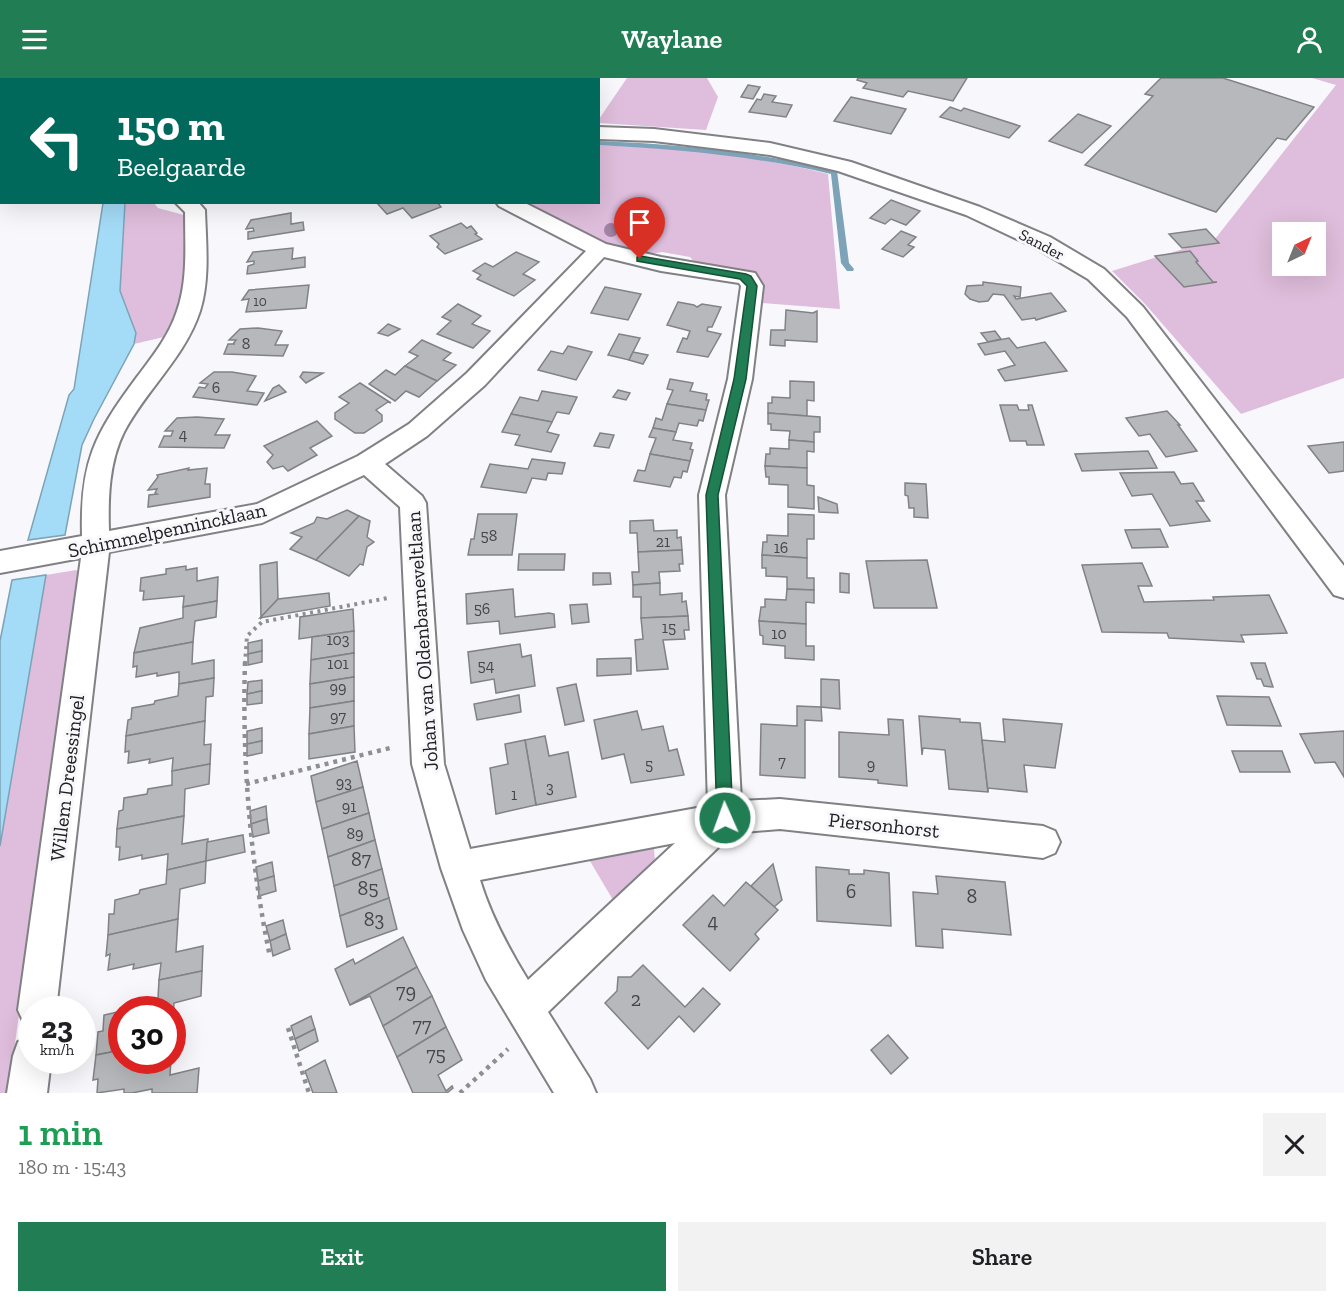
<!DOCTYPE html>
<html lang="en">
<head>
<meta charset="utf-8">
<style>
  :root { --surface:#fff; --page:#f2f2f2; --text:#202124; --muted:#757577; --accent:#217d53 }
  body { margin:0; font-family:"Zilla Slab",serif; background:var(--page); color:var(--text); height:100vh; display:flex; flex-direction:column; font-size:22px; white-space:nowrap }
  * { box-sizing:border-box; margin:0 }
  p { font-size:20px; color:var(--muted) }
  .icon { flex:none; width:33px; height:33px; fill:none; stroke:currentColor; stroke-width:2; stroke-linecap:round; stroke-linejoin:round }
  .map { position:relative; height:1015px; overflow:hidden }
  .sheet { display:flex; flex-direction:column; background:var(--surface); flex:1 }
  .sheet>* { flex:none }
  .guide { position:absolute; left:0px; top:0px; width:600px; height:126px; box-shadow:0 6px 24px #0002; background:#00695c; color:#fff; overflow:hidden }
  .needle { width:39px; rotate:43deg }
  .fabs { position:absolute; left:1272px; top:144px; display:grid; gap:12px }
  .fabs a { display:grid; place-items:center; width:54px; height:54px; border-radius:0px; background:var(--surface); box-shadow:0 6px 24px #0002; font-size:30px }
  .speed { position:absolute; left:18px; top:918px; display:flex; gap:12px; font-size:30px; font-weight:700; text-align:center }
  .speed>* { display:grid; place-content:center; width:78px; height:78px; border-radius:50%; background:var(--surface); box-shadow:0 6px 24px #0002; line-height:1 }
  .speed small { font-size:15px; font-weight:400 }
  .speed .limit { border:9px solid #d22; background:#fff; color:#111 }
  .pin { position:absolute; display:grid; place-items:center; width:51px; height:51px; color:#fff; margin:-62px -26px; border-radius:50% 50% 50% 0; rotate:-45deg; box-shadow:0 0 6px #0007 }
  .pin .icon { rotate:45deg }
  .me { position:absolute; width:66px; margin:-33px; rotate:358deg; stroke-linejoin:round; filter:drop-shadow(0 0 4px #0008) }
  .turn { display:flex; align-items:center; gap:21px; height:126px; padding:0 18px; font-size:27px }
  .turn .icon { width:78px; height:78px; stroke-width:2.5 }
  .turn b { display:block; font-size:42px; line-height:51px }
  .round { display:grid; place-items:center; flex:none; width:63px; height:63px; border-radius:0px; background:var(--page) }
  .headline { display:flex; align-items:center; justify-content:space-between; height:102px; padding:0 18px }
  h1 { font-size:36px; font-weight:600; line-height:45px; color:#1e9e55 }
  .button { display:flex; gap:12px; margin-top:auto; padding:12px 18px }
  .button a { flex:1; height:69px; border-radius:0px; background:var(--accent); color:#fff; font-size:24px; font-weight:600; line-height:69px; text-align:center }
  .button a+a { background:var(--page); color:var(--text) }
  header { display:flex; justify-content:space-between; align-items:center; height:78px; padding:0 18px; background:var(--accent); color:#fff; font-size:27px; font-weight:600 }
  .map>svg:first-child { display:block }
  .green { fill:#dfbddc; fill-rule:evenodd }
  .water { fill:#a4dbf7; stroke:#7ca3b7; stroke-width:1.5 }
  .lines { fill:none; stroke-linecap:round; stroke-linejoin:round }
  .stream { fill:#7ca3b7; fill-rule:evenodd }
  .building { fill:#b6b8bb; stroke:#808285; stroke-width:1.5 }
  .minor-casing { stroke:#808184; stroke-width:4 }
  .path-far1 { stroke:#8f8f92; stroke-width:4; stroke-dasharray:3 4.5; stroke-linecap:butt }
  .path { stroke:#8f8f92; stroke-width:4.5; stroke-dasharray:4 5; stroke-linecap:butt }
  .minor { fill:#fff; fill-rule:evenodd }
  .tree { fill:#a383a5 }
  .route { fill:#217d53; stroke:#155136; stroke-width:1.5 }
  .labels { text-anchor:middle; stroke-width:6; stroke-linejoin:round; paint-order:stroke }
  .far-number-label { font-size:14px; fill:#464648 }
  .far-street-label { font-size:16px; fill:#202022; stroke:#f8f8fc }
  .number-label { font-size:16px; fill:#464648 }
  .street-label { font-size:20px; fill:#202022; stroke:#f8f8fc }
  .near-number-label { font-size:20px; fill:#464648 }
</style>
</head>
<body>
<header><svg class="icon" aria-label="menu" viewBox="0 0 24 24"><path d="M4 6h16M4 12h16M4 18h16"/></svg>Waylane<svg class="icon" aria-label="person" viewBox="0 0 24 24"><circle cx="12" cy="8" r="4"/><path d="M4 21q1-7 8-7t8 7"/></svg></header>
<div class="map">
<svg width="1344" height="1015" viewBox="0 0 1344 1015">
  <rect width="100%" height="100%" fill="#f8f8fc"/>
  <g class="green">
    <polygon points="130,0 455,0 128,1"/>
    <polygon points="627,0 707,0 718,19 706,52 599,45 599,41"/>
    <path d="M1312 0H1344V300L1241 336 1145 226 1112 193 1215 161 1336 7ZM1282 154H1316V188H1282Z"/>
    <path d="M599 67C676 70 752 76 828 96L840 231 762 225 759 203 750 195 695 185 690 179 662 174 647 177 598 164 576 155 572 147 548 135 532 134 516 125 598 124Z"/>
    <path d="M125 125H154L158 130 184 137C194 182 185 219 164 259L134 266 136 255 120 214Z"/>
    <polygon points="76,492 81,496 8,1015 0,1015 0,768 46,497"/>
    <polygon points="649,768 654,771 655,783 613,822 587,778"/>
  </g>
  <g class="water">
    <polygon points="103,125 125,125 120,213 136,255 134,266 94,341 82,367 65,457 28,462 69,317 74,311"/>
    <polygon points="46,497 0,768 0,563 12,502"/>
  </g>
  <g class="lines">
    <path class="stream" d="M598 63C679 66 758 74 837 93L849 185 854 191 853 193H847L841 185 831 96C754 78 677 71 598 67Z"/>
  </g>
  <g class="building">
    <polygon points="858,0 967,0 953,23 908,13 903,19 863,10 867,5 857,2"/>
    <polygon points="1161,0 1223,0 1314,29 1286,62 1277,60 1216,134 1085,87 1153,18 1145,16"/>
    <polygon points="748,7 760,9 753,21 741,19"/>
    <polygon points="764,16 776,18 772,24 792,27 786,39 749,34 757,21 761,22"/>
    <polygon points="851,19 906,31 891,56 834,43"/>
    <polygon points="950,29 961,33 964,30 1020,48 1009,60 940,39"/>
    <polygon points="1078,36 1111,48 1082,75 1049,63"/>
    <polygon points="891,122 920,133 906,147 891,141 885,146 870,140"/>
    <polygon points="376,124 437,124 441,129 412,140 403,130 387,136"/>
    <polygon points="291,135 291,146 303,144 304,152 248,161 248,154 254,153 253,150 246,151 251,142"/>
    <polygon points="461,145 467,150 471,148 477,155 475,156 482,161 445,176 437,169 439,166 430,158"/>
    <polygon points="1206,151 1219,165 1182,170 1169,156"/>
    <polygon points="901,153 916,159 908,167 914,169 903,179 882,171"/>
    <polygon points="293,170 292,181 305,179 305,189 247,196 248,188 254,186 254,183 247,184 253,174"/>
    <polygon points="1190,173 1198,183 1196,184 1213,204 1217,204 1184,209 1155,178"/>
    <polygon points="516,174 539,184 523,196 535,202 514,218 477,201 481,197 473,193 485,185 493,189"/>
    <polygon points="983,204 1021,209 1020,219 1014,218 1016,221 1051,215 1066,233 1036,242 1035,240 1022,242 1004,217 993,216 988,223 979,224 970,221 965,216 967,208 983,207"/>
    <polygon points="309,207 306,230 246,234 249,221 242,222 249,212"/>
    <polygon points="605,209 641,216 628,242 591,235"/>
    <polygon points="678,224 694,227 697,229 702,226 721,229 712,249 708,249 707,253 721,256 708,279 677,274 683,260 687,261 690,253 667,247"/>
    <polygon points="458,226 481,238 472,246 490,253 473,270 437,256 451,243 442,239"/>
    <polygon points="786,232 813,235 817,233 817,264 785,262 785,268 770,267 771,252 785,252"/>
    <polygon points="388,246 400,251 388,258 378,255"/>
    <polygon points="258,250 282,253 275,267 288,267 283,278 224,276 228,266 235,266 233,266 236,262 229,262 240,251"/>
    <polygon points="995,253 1001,261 988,264 981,255"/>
    <polygon points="619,256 640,260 629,282 608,277"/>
    <polygon points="1009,260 1017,270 1045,264 1067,293 1005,303 998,292 1015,287 1005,273 985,277 978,266"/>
    <polygon points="422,262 451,275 443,282 456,287 437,303 405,288 418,278 409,274"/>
    <polygon points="568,268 592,274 576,302 538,292 551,273 563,276"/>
    <polygon points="633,274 648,277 643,286 629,282"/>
    <polygon points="405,288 437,303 419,319 406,313 395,323 369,306 386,292 395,297"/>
    <polygon points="214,294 232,294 256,298 247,313 264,315 257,327 193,319 199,309 205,310 208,306 200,305"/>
    <polygon points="303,294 323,295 306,305 300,299"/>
    <polygon points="670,301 693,305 690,313 707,316 706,322 709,322 706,332 667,326 673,312 667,311"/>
    <polygon points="790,303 814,304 814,323 807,322 807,338 768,335 768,325 772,325 772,319 790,320"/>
    <polygon points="360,305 391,325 388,324 376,332 382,337 382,343 364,355 355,355 335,341 335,335 349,325 339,319"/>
    <polygon points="279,307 286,314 265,323 273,310"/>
    <polygon points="618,312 630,315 626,322 613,319"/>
    <polygon points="542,313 577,319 569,336 557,334 552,344 511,336 520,319 538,323"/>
    <polygon points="667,326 706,332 703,343 699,342 697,348 679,345 676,354 653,350 656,340 662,342"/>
    <polygon points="1000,327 1017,327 1019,332 1029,332 1028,327 1032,327 1044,367 1027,367 1026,363 1010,363"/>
    <polygon points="1167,333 1180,347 1178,347 1197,373 1166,379 1150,356 1139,358 1126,340"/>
    <polygon points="768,335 820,339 820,354 814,354 814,364 789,362 790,353 771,352 771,346 768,346"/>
    <polygon points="511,336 552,344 547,354 559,357 551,374 515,367 520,357 502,354"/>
    <polygon points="197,339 224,341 215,357 230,357 224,370 159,369 164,358 171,358 173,353 165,353 177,340"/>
    <polygon points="317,343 332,358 310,370 317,377 288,393 283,388 273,391 267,384 273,377 264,368"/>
    <polygon points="653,350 676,354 673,362 692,365 690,371 693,372 690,383 650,376 656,360 649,359"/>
    <polygon points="600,355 614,357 609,370 594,368"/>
    <polygon points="789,362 814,364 814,374 807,373 807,390 765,388 766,376 770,376 770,370 789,371"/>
    <polygon points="1344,364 1344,393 1329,395 1308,368"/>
    <polygon points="1148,373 1157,390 1082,393 1075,376"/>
    <polygon points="650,376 690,383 687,394 683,393 681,400 674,399 670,409 634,403 638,392 645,393"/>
    <polygon points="532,381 565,385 562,396 548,395 546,402 532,400 526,415 481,409 490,386 528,391"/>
    <polygon points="765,388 807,390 807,407 814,408 814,431 788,429 788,407 769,406 769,399 766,399"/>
    <polygon points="189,390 188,392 207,390 205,406 210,406 210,419 148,429 149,417 157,416 155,415 157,411 148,412 158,399 157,397"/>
    <polygon points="1174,394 1181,406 1193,405 1204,423 1196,423 1210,443 1170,448 1152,416 1132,418 1120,395"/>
    <polygon points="905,405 926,406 928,440 914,439 914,430 909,430 908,418 905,417"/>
    <polygon points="818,419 837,426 838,435 819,434"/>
    <polygon points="347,432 359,438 316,482 290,471 302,459 291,455 314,445 317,439 327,441"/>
    <polygon points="478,436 517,436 512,477 468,477 471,461 474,461"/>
    <polygon points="788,436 814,437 814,461 807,461 807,480 762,477 763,464 767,464 767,457 788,458"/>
    <polygon points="359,438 370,443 367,459 374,464 367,469 363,487 360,486 349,498 316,482"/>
    <polygon points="653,442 654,453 677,452 677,460 681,459 682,472 638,474 637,455 630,455 630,443"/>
    <polygon points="1160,451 1168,469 1132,470 1125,452"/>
    <polygon points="682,472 683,486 679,486 680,493 659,494 660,505 633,507 632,494 639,494 638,474"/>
    <polygon points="519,476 565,476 564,492 518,492"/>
    <polygon points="762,477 807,480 807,500 814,500 814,512 787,511 787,499 766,498 766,490 762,490"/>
    <polygon points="927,482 937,530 874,530 866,483"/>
    <polygon points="277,484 278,521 261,540 260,487"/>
    <polygon points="1142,485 1152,508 1138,508 1144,524 1214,522 1213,519 1269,517 1287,555 1241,557 1244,564 1169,560 1167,555 1102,554 1082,487"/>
    <polygon points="186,488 186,492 197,490 197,503 218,499 217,523 183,529 184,518 143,522 144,513 140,513 141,500 166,496 166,491"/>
    <polygon points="593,495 610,495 611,506 593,507"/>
    <polygon points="840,495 849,496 849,515 840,514"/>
    <polygon points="660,505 660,517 682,515 682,524 686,523 688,538 641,540 641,519 633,519 633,507"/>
    <polygon points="513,511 515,539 549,535 554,536 555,549 500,556 499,543 467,546 466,516"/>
    <polygon points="787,511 814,512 814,525 806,524 806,546 759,543 761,529 765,529 765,521 786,522"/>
    <polygon points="329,515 330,528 260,540 278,521"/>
    <polygon points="217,523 216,539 195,543 193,564 134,575 140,550 183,540 183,529"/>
    <polygon points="587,526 589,544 572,546 570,527"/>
    <polygon points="353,531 354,553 299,561 300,539"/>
    <polygon points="688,538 689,552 684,552 685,561 663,562 668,591 637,593 635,562 643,561 641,540"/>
    <polygon points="759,543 806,546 806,568 814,568 814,582 785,580 785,568 763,566 763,558 760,557"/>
    <polygon points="354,553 354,575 311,582 312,559"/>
    <polygon points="262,562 262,573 248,576 248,565"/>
    <polygon points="193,564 192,586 214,582 214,600 179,606 179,594 157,598 157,595 136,599 137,588 133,589 134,575"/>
    <polygon points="520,566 522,579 531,577 535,608 496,615 494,601 471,605 468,574"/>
    <polygon points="262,573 262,584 248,587 248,576"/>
    <polygon points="354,575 354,599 310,606 311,582"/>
    <polygon points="631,580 631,596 597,598 597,581"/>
    <polygon points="1251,585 1265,585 1273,609 1264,608 1261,601 1257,601"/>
    <polygon points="354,599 354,623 310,630 310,606"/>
    <polygon points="214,600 213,618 206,619 205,643 126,658 128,642 131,641 132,630 154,626 155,623 178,618 179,606"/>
    <polygon points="821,601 839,602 840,631 821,629"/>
    <polygon points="262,602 262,613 247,616 248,604"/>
    <polygon points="576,606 584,643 565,647 557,610"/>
    <polygon points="262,613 262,625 247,627 247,616"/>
    <polygon points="519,617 521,634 477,642 474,626"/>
    <polygon points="1217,618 1269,619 1281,648 1227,647"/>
    <polygon points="354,623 354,648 309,656 310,630"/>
    <polygon points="797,628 821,629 822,643 805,642 805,700 760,697 761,646 797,648"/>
    <polygon points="637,633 642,652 663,648 669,673 677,671 684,697 631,705 624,676 602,681 594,642"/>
    <polygon points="919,638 960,641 960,644 980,645 988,714 949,711 945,672 923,670 922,677"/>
    <polygon points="888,641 903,642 907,708 878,705 878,702 839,699 839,654 889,657"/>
    <polygon points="1003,641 1062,646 1055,690 1024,687 1027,714 988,710 988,714 982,662 1005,664"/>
    <polygon points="205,643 204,667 211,666 210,686 172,693 173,680 149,685 150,681 128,685 129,673 125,674 126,658"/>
    <polygon points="354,648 355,674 309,681 309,656"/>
    <polygon points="262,650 262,663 247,666 247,653"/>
    <polygon points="1344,653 1344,699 1335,684 1315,685 1300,656"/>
    <polygon points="545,658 549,678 568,674 576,719 536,727 525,662"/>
    <polygon points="525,662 536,727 496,736 490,690 508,686 505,666"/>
    <polygon points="262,663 262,675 247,678 247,666"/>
    <polygon points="1232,673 1282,673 1290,694 1240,694"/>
    <polygon points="357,683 363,709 316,724 311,698"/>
    <polygon points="210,686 209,706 185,711 184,738 117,751 119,733 123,732 124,720 147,716 148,711 172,707 172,693"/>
    <polygon points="363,709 369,735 322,751 316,724"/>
    <polygon points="266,728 267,741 251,746 250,733"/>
    <polygon points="369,735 375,762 328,779 322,751"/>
    <polygon points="184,738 182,766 208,761 206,783 167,792 168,776 142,781 142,777 119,782 120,769 116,769 117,751"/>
    <polygon points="267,741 269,755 253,759 251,746"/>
    <polygon points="243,757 245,774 206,783 207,764"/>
    <polygon points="375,762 382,791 334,808 328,779"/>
    <polygon points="206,783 205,805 180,811 178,841 108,857 109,836 114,836 115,822 139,816 140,812 166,806 167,792"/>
    <polygon points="272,784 274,798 258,803 256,789"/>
    <polygon points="773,786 782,822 774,829 751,808"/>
    <polygon points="816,789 849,792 849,796 864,796 864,792 889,795 891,848 817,843"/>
    <polygon points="382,791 389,820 340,838 334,808"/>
    <polygon points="274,798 276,813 259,818 258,803"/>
    <polygon points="936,798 1005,804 1011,857 942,851 943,870 916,868 913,814 938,816"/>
    <polygon points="746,804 778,832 755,856 759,861 730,893 683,847 713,817 724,828"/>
    <polygon points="389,820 397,851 347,869 340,838"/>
    <polygon points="178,841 176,874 203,868 202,893 159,902 161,885 133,891 134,886 108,892 110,876 106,878 108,857"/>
    <polygon points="283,842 286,856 270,863 266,848"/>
    <polygon points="286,856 290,871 273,878 270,863"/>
    <polygon points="403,859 417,889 350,927 335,891 353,881 355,886"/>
    <polygon points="643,887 685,929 703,910 720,926 694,954 679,938 648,971 605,925 617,913 618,899 631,899"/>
    <polygon points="417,889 432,918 383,948 370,918 350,927"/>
    <polygon points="202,893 201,918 174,925 172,952 172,932 128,932 131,926 158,920 159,902"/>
    <polygon points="432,918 446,949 397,979 383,948"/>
    <polygon points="122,933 122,972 96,977 98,954 103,953 104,937"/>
    <polygon points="311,938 315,951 295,961 291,948"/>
    <polygon points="446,949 462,982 438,997 446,1013 452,1008 453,1010 447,1015 413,1015 397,979"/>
    <polygon points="315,951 318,963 299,973 295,961"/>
    <polygon points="888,957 908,980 891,996 871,972"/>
    <polygon points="122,972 122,982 171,982 170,997 199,990 197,1015 152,1015 152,1011 132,1015 124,1015 124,1011 97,1015 98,1001 93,1002 96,977"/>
    <polygon points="325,982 337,1015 313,1015 305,993"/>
  </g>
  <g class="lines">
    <defs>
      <g id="minor">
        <polygon points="598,49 654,51 770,65 851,84 980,129 1050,159 1104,191 1143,229 1344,488 1344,520 1334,517 1127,239 1088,201 1034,169 966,137 838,93 770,77 654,63 598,61"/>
        <rect x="0" y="63" width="2" height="12"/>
        <path d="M175 124H198L205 132C206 165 210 201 200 233 185 279 146 312 124 354 109 384 108 420 109 453L257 426 358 378 409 346 467 295 586 173 499 128 496 124H523L606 166 661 179 755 195 763 208 752 301 725 417 741 723 780 721 1043 748 1055 753 1060 764 1055 775 1043 780 780 751 733 755 548 934 590 1001 596 1015H554L486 902 463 852 441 790 412 686 400 429 364 397 262 445 109 474 56 932H32V948L24 945 18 932 81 480 0 495V473L82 458C80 384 94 357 137 299 152 279 169 258 177 233 188 202 185 167 185 134ZM604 179 661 193 739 205 741 208 728 301 699 417 708 728 470 771 444 686 426 425 422 418 385 386 427 358 485 307ZM675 765 528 902C509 871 491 838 480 802Z"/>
        <polygon points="32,959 32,982 51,982 47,1015 7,1015 13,978 18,964"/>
      </g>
    </defs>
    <use href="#minor" class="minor-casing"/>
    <polyline class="path-far1" points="245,586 247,558 262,544 388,520"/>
    <g class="path">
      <path d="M245 584C242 683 250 782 270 879"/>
      <polyline points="246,706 394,669"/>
      <polyline points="288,950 309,1015"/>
      <polyline points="460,1015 508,971"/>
    </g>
    <use href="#minor" class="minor"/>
  </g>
  <g class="tree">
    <circle cx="611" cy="152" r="7"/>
    <circle cx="637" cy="160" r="7"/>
  </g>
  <polygon class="route" points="640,178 746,196 751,198 757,208 746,301 718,417 733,740 731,745 725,747 719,745 717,740 706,417 734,301 747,208 740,201 637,183 637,179"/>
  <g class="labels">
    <g class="far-number-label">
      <text x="260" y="228">10</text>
    </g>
    <g class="far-street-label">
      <text transform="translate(1042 166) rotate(28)" y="6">Sander</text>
    </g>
    <g class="number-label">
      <text x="246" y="271">8</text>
      <text x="216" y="315">6</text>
      <text x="183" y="362">4</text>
      <text x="489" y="463">58</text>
      <text x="663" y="469">21</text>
      <text x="781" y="475">16</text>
      <text x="482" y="536">56</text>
      <text x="669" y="555">15</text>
      <text x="779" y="561">10</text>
      <text x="338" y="567">103</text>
      <text x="338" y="591">101</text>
      <text x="486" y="593">54</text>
      <text x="338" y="615">99</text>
      <text x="338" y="644">97</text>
      <text x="782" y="689">7</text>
      <text x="649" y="692">5</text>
      <text x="871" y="692">9</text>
      <text x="344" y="710">93</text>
      <text x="550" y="715">3</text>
      <text x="514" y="722">1</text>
      <text x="349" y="734">91</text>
      <text x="355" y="761">89</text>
    </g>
    <g class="street-label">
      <text transform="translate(167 452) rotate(-12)" y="7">Schimmelpennincklaan</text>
      <text transform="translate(422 563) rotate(-94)" y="7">Johan van Oldenbarneveltlaan</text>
      <text transform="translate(67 700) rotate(-83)" y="7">Willem Dreessingel</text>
      <text transform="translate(884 747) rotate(6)" y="7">Piersonhorst</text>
    </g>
    <g class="near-number-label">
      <text x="361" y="788">87</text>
      <text x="368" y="817">85</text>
      <text x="851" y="820">6</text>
      <text x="972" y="825">8</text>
      <text x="374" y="848">83</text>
      <text x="713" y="850">4</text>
      <text x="406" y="920">79</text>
      <text x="636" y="928">2</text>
      <text x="422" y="954">77</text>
      <text x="436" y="983">75</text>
    </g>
  </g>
</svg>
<div class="fabs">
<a><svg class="needle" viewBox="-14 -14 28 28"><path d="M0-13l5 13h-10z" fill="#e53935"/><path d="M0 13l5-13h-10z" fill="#757577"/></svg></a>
</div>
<div class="speed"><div>23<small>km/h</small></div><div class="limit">30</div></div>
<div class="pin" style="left:640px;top:181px;background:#d93025"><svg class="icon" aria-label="arrive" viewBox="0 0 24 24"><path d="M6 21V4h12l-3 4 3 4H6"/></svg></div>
<svg class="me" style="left:725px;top:740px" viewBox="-20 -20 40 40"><circle r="17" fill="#217d53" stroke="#fff" stroke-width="3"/><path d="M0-11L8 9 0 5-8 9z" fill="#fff"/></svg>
<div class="guide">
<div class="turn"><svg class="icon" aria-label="left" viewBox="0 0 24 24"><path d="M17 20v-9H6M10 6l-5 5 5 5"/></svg><div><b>150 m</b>Beelgaarde</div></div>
</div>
</div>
<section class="sheet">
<div class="headline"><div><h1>1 min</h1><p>180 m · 15:43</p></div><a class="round"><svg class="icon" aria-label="close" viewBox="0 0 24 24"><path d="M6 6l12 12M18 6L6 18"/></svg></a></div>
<div class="button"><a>Exit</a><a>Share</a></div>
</section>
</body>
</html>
